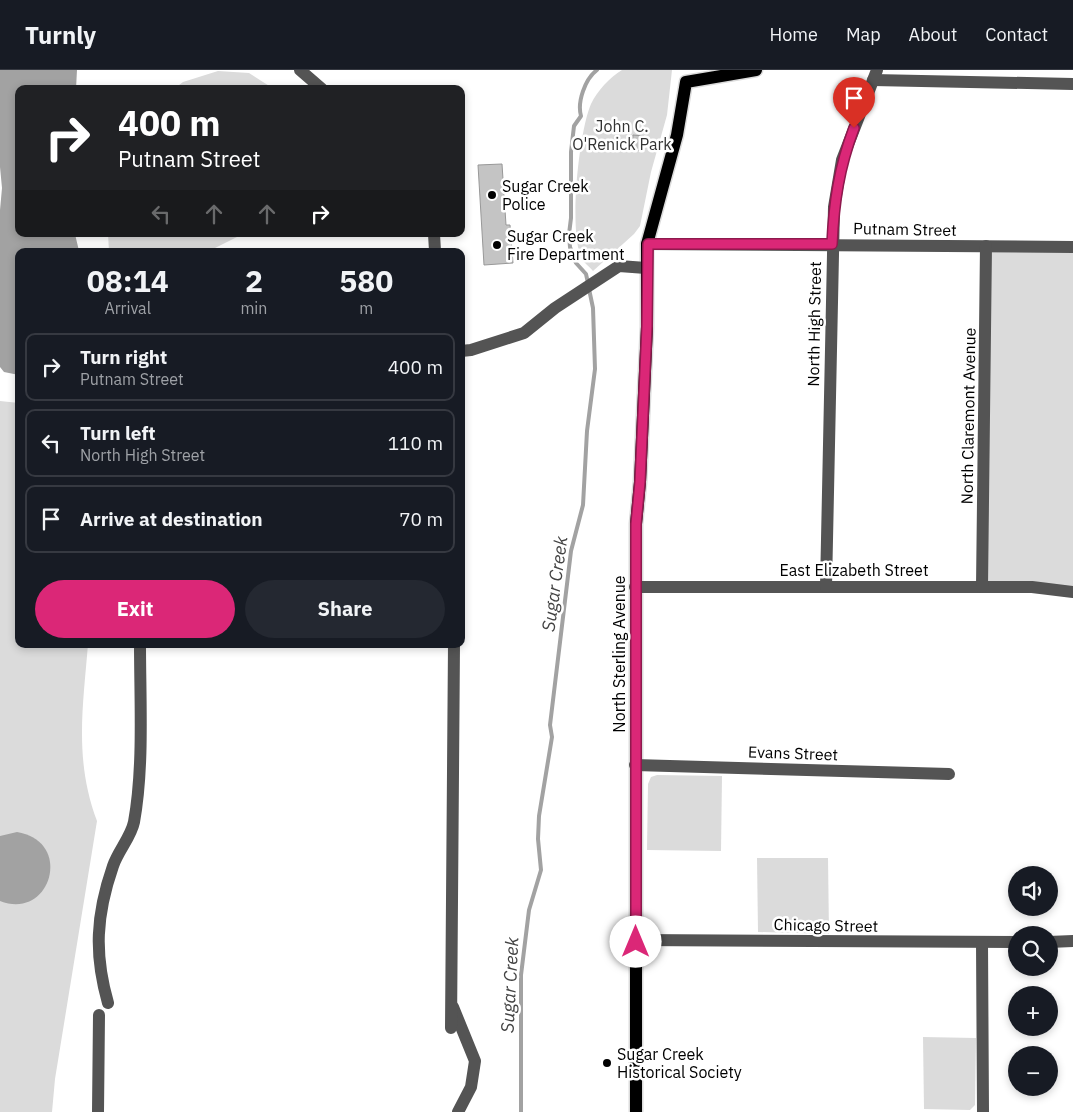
<!DOCTYPE html>
<html lang="en">
<head>
<meta charset="utf-8">
<style>
  :root { --surface:#171b24; --page:#242831; --text:#f1f3f6; --muted:#9ea1a6; --line:#363941; --accent:#db2777 }
  body { margin:0; font-family:"IBM Plex Sans",sans-serif; background:var(--page); color:var(--text); height:100vh; display:flex; flex-direction:column; font-size:19px; white-space:nowrap }
  * { box-sizing:border-box; margin:0 }
  p { font-size:16px; color:var(--muted) }
  .icon { flex:none; width:28px; height:28px; fill:none; stroke:currentColor; stroke-width:2; stroke-linecap:round; stroke-linejoin:round }
  .map { position:relative; flex:1; overflow:hidden }
  .side { position:absolute; left:15px; top:178px; width:450px; height:400px; display:flex; flex-direction:column; background:var(--surface); border-radius:10px; box-shadow:0 2px 8px #0003 }
  .side>* { flex:none }
  .top-card { position:absolute; left:15px; top:15px; width:450px; height:152px; border-radius:10px; box-shadow:0 2px 8px #0003; background:#202124; color:#fff; overflow:hidden }
  .tools { position:absolute; left:1008px; top:796px; display:grid; gap:10px }
  .tools a { display:grid; place-items:center; width:50px; height:50px; border-radius:50%; background:var(--surface); box-shadow:0 2px 8px #0003; font-size:25px }
  .pin { position:absolute; display:grid; place-items:center; width:42px; height:42px; color:#fff; margin:-51px -21px; border-radius:50% 50% 50% 0; rotate:-45deg; box-shadow:0 0 5px #0007 }
  .pin .icon { rotate:45deg }
  .me { position:absolute; width:55px; margin:-28px; rotate:0deg; stroke-linejoin:round; filter:drop-shadow(0 0 4px #0008) }
  .turn { display:flex; align-items:center; gap:18px; height:105px; padding:0 20px; font-size:22px }
  .turn .icon { width:65px; height:65px; stroke-width:2.5 }
  .turn b { display:block; font-size:35px; line-height:42px }
  .lanes { display:flex; align-items:center; height:48px; padding:0 20px; background:#0003; justify-content:center; gap:25px; direction:ltr }
  .lanes .off { opacity:.35 }
  .eta { display:flex; justify-content:space-evenly; align-items:center; height:85px; text-align:center }
  .eta b { font-size:30px; font-weight:700; line-height:35px }
  .button { display:flex; gap:10px; margin-top:auto; padding:10px 20px }
  .button a { flex:1; height:58px; border-radius:30px; background:var(--accent); color:#fff; font-size:20px; font-weight:700; line-height:58px; text-align:center }
  .button a+a { background:var(--page); color:var(--text) }
  ul { padding:0; list-style:none }
  li { display:flex; align-items:center; gap:15px; height:68px; margin:0 10px 8px; padding:0 10px; border:2px solid var(--line); border-radius:10px }
  li div { flex:1 }
  li b { display:block; font-size:19px }
  li em { font-style:normal }
  header { display:flex; align-items:center; gap:30px; box-sizing:border-box; height:70px; padding:0 25px; background:var(--surface); border-bottom:1px solid var(--line) }
  header strong { font-size:24px }
  nav { display:flex; gap:28px; margin-inline-start:auto; font-size:18px }
  .map>svg:first-child { display:block }
  .green { fill:#dbdbdb }
  .water { fill:#a2a2a2 }
  .lines { fill:none; stroke-linecap:round; stroke-linejoin:round }
  .stream { stroke:#a2a2a2; stroke-width:4 }
  .building { fill:#c4c4c4; stroke:#989898 }
  .major-casing { stroke:#dbdbdb; stroke-width:15 }
  .minor { stroke:#545454; stroke-width:12 }
  .major { stroke:#000; stroke-width:12 }
  .route-casing { stroke:#8e194d; stroke-width:12 }
  .route { stroke:#db2777; stroke-width:9 }
  .poi-dot { fill:#000; stroke:#fff; stroke-width:2 }
  .labels { text-anchor:middle; stroke-width:5; stroke-linejoin:round; paint-order:stroke }
  .park-label { font-size:16px; fill:#323232; stroke:#fff }
  .poi-label { font-size:16px; fill:#000; stroke:#fff; text-anchor:start }
  .street-label { font-size:16px; fill:#000; stroke:#fff }
  .water-label { font-size:18px; font-style:italic; fill:#434343; stroke:#fff }
</style>
</head>
<body>
<header>
<strong>Turnly</strong>
<nav><a>Home</a><a>Map</a><a>About</a><a>Contact</a></nav>
</header>
<div class="map">
<svg width="1073" height="1042" viewBox="0 0 1073 1042">
  <rect width="100%" height="100%" fill="#fff"/>
  <g class="green">
    <path d="M622 0H672L667 45 651 102 640 156 634 164 593 201C590 197 584 193 582 189 568 163 579 61 591 34 597 21 610 7 622 0Z"/>
    <polygon points="218,1 249,3 274,19 174,19 183,12"/>
    <polygon points="108,164 243,164 209,181 109,181"/>
    <polygon points="986,176 1073,177 1073,522 982,517"/>
    <path d="M0 331 19 333V574H88C83 637 74 690 97 751L55 1009 52 1042H0Z"/>
    <polygon points="657,705 722,706 721,781 647,780 648,714 651,707"/>
    <polygon points="757,788 828,788 829,864 758,862"/>
    <polygon points="923,967 976,968 975,1035 970,1040 924,1039"/>
  </g>
  <g class="water">
    <polygon points="0,0 77,0 76,19 19,19 19,164 75,164 79,181 19,181 19,305 4,302 0,297 0,140 2,118 0,97"/>
    <path d="M17 762C74 771 51 851 0 831V766Z"/>
  </g>
  <g class="lines">
    <g class="stream">
      <path d="M588 213 586 204 576 193 570 177 569 164 571 148V82L574 56 581 46C577 32 585 9 597 0"/>
      <polyline points="521,1042 521,905 529,840 541,800 538,769 539,746 552,667 550,655 571,481 583,435 587,361 595,299 593,238 589,219"/>
    </g>
  </g>
  <g class="building">
    <polygon points="633,65 644,66 643,81 632,80"/>
    <polygon points="502,94 506,155 510,155 513,193 484,195 478,95"/>
  </g>
  <g class="lines">
    <defs>
      <polyline id="major" points="636,1042 636,454 640,412 647,257 647,174 677,65 686,12 756,0"/>
    </defs>
    <use href="#major" class="major-casing"/>
    <g class="minor">
      <polyline points="300,0 322,19"/>
      <polyline points="873,10 1073,14"/>
      <polyline points="434,164 435,181"/>
      <polyline points="647,174 1073,177"/>
      <polyline points="461,281 471,280 524,263 555,238 619,196 646,198"/>
      <polyline points="635,517 1032,517 1073,522"/>
      <polyline points="826,517 834,137 842,90 877,0"/>
      <polyline points="982,517 986,176"/>
      <polyline points="635,695 949,704"/>
      <polyline points="636,870 1016,872"/>
      <polyline points="982,872 983,1042"/>
      <polyline points="1049,872 1073,871"/>
      <path d="M108 933C94 884 96 845 113 796 118 781 131 767 134 752 144 697 140 630 140 574"/>
      <polyline points="453,937 475,991 471,1017 458,1042"/>
      <polyline points="451,958 454,574"/>
      <polyline points="98,1042 99,945"/>
    </g>
    <use href="#major" class="major"/>
  </g>
  <g class="lines">
    <defs>
      <path id="route" d="M636 872V454L640 412 647 256 648 174H832C834 132 839 98 854 58"/>
    </defs>
    <use href="#route" class="route-casing"/>
    <use href="#route" class="route"/>
  </g>
  <g class="poi-dot">
    <circle cx="492" cy="125" r="5"/>
    <circle cx="497" cy="175" r="5"/>
    <circle cx="607" cy="993" r="5"/>
  </g>
  <g class="labels">
    <g class="park-label">
      <text x="622" y="62">John C.<tspan x="622" dy="18">O'Renick Park</tspan></text>
    </g>
    <g class="poi-label">
      <text x="502" y="122">Sugar Creek<tspan x="502" dy="18">Police</tspan></text>
      <text x="507" y="172">Sugar Creek<tspan x="507" dy="18">Fire Department</tspan></text>
      <text x="617" y="990">Sugar Creek<tspan x="617" dy="18">Historical Society</tspan></text>
    </g>
    <g class="street-label">
      <text transform="translate(905 159) rotate(1)" y="6">Putnam Street</text>
      <text transform="translate(814 254) rotate(-89)" y="6">North High Street</text>
      <text transform="translate(968 346) rotate(-89)" y="6">North Claremont Avenue</text>
      <text x="854" y="506">East Elizabeth Street</text>
      <text transform="translate(619 584) rotate(-90)" y="6">North Sterling Avenue</text>
      <text transform="translate(793 683) rotate(2)" y="6">Evans Street</text>
      <text transform="translate(826 855) rotate(1)" y="6">Chicago Street</text>
    </g>
    <g class="water-label">
      <text transform="translate(555 514) rotate(-82)" y="6">Sugar Creek</text>
      <text transform="translate(510 915) rotate(-87)" y="6">Sugar Creek</text>
    </g>
  </g>
</svg>
<div class="tools">
<a><svg class="icon" aria-label="sound" viewBox="0 0 24 24"><path d="M4 9h4l5-4v14l-5-4H4zM17 9q2 3 0 6"/></svg></a>
<a><svg class="icon" aria-label="search" viewBox="0 0 24 24"><circle cx="10" cy="10" r="6"/><path d="M15 15l6 6"/></svg></a>
<a>+</a>
<a>−</a>
</div>
<div class="pin" style="left:854px;top:58px;background:#d93025"><svg class="icon" aria-label="arrive" viewBox="0 0 24 24"><path d="M6 21V4h12l-3 4 3 4H6"/></svg></div>
<svg class="me" style="left:636px;top:872px" viewBox="-20 -20 40 40"><circle r="19" fill="#fff"/><path d="M0-13L10 11 0 6-10 11z" fill="#db2777"/></svg>
<div class="top-card">
<div class="turn"><svg class="icon" aria-label="right" viewBox="0 0 24 24"><path d="M7 20v-9h11M14 6l5 5-5 5"/></svg><div><b>400 m</b>Putnam Street</div></div>
<div class="lanes"><svg class="icon off" aria-label="left" viewBox="0 0 24 24"><path d="M17 20v-9H6M10 6l-5 5 5 5"/></svg><svg class="icon off" aria-label="ahead" viewBox="0 0 24 24"><path d="M12 20V5M6 11l6-6 6 6"/></svg><svg class="icon off" aria-label="ahead" viewBox="0 0 24 24"><path d="M12 20V5M6 11l6-6 6 6"/></svg><svg class="icon" aria-label="right" viewBox="0 0 24 24"><path d="M7 20v-9h11M14 6l5 5-5 5"/></svg></div>
</div>
<section class="side">
<div class="eta">
<div><b>08:14</b><p>Arrival</p></div>
<div><b>2</b><p>min</p></div>
<div><b>580</b><p>m</p></div>
</div>
<ul>
<li><svg class="icon" aria-label="right" viewBox="0 0 24 24"><path d="M7 20v-9h11M14 6l5 5-5 5"/></svg><div><b>Turn right</b><p>Putnam Street</p></div><em>400 m</em></li>
<li><svg class="icon" aria-label="left" viewBox="0 0 24 24"><path d="M17 20v-9H6M10 6l-5 5 5 5"/></svg><div><b>Turn left</b><p>North High Street</p></div><em>110 m</em></li>
<li><svg class="icon" aria-label="arrive" viewBox="0 0 24 24"><path d="M6 21V4h12l-3 4 3 4H6"/></svg><div><b>Arrive at destination</b></div><em>70 m</em></li>
</ul>
<div class="button"><a>Exit</a><a>Share</a></div>
</section>
</div>
</body>
</html>
